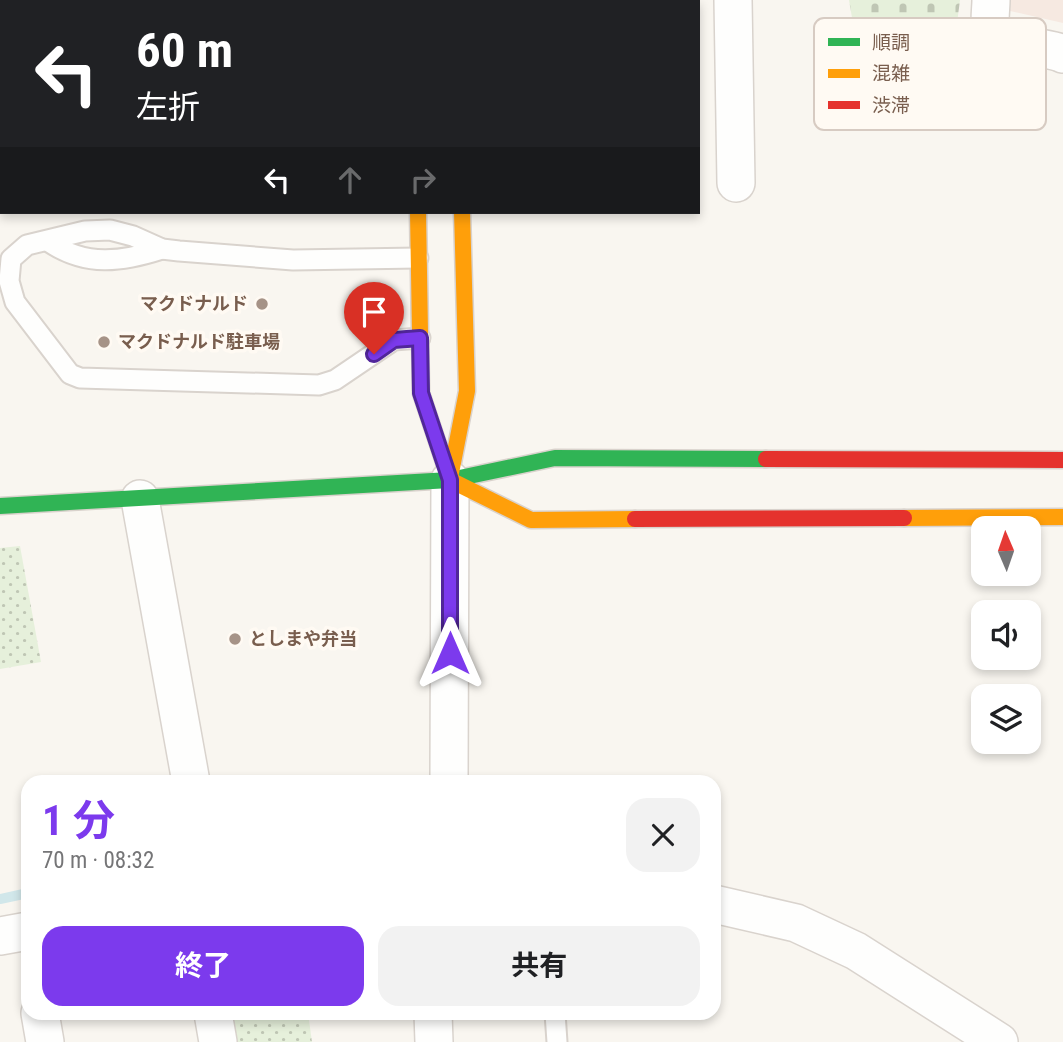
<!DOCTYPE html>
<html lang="ja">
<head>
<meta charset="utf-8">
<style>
  :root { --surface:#fff; --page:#f2f2f2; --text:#202124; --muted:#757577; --accent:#7c3aed }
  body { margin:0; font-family:"Roboto Condensed","Noto Sans JP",sans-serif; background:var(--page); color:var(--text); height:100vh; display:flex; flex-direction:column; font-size:26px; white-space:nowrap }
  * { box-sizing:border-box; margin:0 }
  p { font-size:23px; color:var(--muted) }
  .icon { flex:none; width:38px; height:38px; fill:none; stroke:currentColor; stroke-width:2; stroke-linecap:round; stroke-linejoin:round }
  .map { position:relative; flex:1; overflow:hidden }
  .drawer { position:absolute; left:21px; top:775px; width:700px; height:245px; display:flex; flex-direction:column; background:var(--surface); border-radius:21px; box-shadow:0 4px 10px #0003 }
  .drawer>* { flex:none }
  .banner { position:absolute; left:0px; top:0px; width:700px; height:214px; box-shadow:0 4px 10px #0003; background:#202124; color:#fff; overflow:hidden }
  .needle { width:46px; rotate:358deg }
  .buttons { position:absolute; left:971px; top:516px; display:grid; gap:14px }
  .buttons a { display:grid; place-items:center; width:70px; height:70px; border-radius:14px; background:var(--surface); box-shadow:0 4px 10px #0003; font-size:35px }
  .pin { position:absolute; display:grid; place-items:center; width:60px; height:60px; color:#fff; margin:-72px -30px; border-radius:50% 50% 50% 0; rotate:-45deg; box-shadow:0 0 7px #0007 }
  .pin .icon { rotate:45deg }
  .me { position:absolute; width:77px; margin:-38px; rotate:0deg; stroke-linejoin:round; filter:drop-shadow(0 0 5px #0008) }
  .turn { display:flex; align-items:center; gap:24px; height:147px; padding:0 21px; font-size:32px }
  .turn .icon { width:91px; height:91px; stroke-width:2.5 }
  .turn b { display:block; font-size:49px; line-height:60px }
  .lanes { display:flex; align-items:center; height:66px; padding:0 21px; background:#0003; justify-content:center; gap:35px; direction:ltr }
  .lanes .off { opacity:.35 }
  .round { display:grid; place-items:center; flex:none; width:74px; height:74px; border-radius:21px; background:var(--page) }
  .headline { display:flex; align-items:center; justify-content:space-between; height:119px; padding:0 21px }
  h1 { font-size:42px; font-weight:700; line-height:52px; color:var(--accent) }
  .primary-button { display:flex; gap:14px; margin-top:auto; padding:14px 21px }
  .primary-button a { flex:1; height:80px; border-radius:21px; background:var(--accent); color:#fff; font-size:28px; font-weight:700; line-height:80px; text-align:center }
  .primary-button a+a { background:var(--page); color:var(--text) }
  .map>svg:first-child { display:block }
  .commercial { fill:#f6e9e1 }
  .grass { fill:url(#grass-dots) }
  .cemetery { fill:url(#cemetery-stones) }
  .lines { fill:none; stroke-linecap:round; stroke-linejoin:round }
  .stream { stroke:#d1e7ea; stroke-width:10 }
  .lane-casing { stroke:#d9d3cd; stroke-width:23 }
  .street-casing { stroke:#d9d3cd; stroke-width:40 }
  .fast-casing { stroke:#d9d2cc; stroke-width:19 }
  .slow-casing { stroke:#d9d2cc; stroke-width:19 }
  .jam-casing { stroke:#d9d2cc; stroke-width:19 }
  .lane { stroke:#fefefd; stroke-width:19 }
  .street { stroke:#fefefd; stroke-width:37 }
  .fast { stroke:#30b455; stroke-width:16 }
  .slow { stroke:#ff9f0a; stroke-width:16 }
  .jam { stroke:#e5322d; stroke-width:16 }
  .route-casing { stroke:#51269a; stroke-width:18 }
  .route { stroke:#7c3aed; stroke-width:12 }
  .poi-dot { fill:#a69387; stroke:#fffaf3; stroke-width:2.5 }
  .labels { text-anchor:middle; stroke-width:7; stroke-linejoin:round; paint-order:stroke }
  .poi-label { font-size:18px; font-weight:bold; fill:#795e4e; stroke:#fffaf3; text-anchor:start }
  .key { fill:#fffaf3; stroke:#d7cbc2; stroke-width:2 }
  .key-label { font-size:19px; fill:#795e4e }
</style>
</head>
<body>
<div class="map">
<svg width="1063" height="1042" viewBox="0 0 1063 1042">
  <defs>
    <pattern id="grass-dots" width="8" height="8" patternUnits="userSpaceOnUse" patternTransform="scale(1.75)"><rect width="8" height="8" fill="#e6f0db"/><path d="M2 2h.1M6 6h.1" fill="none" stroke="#bfc6b4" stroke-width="1.8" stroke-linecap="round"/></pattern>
    <pattern id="cemetery-stones" width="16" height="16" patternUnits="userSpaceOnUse" patternTransform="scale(1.75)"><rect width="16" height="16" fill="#e6f0db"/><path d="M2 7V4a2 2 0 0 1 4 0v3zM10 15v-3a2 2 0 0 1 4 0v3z" fill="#bfc6b4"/></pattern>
  </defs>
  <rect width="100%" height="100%" fill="#f9f6f0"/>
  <polygon class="commercial" points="1009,0 1063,0 1063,23 1010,11"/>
  <g class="grass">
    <polygon points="20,546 41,662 0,669 0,548"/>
    <polygon points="230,1013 308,1013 312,1042 235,1042"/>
  </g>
  <polygon class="cemetery" points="849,0 960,0 955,39 896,89 864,88"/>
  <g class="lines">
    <polyline class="stream" points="0,899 28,893"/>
    <defs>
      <g id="lane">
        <path d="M49 242C86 267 122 262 162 249"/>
        <polyline points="418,258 293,260 179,251 162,249 133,236 110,230 85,231 27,245 11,259 9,281 15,302 70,374 80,378 319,385 335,380 394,340 420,338"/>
        <polyline points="555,1013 557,1042"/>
      </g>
      <g id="street">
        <polyline points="115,0 115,2"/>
        <polyline points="733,0 736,183"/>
        <path d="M991 0C991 10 988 25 993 34 1000 47 1048 46 1063 54"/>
        <polyline points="140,499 191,782"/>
        <polyline points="449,782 450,480"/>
        <polyline points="714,904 796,923 856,951 999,1042"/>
        <polyline points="0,936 28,931"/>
        <polyline points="40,1013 45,1042"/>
        <polyline points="213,1013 218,1042"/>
        <polyline points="433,1013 434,1042"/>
      </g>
      <g id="fast">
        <polyline points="408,0 408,2"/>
        <polyline points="0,506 450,480 555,458 766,459"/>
      </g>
      <g id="slow">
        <polyline points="446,0 446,2"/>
        <polyline points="418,212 421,393 450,480 531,520 635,519"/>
        <polyline points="450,478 467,391 462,212"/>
        <polyline points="904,518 1063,517"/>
      </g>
      <g id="jam">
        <polyline points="766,459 1063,460"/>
        <polyline points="635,519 904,518"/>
      </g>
    </defs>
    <use href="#lane" class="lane-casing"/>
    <use href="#street" class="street-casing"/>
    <use href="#fast" class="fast-casing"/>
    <use href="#slow" class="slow-casing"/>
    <use href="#jam" class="jam-casing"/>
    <use href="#lane" class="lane"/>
    <use href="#street" class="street"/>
    <use href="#fast" class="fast"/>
    <use href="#slow" class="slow"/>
    <use href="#jam" class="jam"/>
  </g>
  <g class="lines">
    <defs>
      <polyline id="route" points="374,354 394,340 420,338 421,393 450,480 450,653"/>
    </defs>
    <use href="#route" class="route-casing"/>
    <use href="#route" class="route"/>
  </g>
  <g class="poi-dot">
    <circle cx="262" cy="304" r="7"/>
    <circle cx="104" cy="342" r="7"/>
    <circle cx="235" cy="639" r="7"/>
  </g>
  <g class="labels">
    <g class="poi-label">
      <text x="248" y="310" text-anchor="end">マクドナルド</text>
      <text x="118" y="348">マクドナルド駐車場</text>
      <text x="249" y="645">としまや弁当</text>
    </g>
  </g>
  <rect x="814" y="18" width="232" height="112" rx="10" class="key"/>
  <rect x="828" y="38" width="32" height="8" fill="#30b455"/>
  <rect x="828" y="69" width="32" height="9" fill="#ff9f0a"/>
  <rect x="828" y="101" width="32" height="8" fill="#e5322d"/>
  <g class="key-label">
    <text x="872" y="49">順調</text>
    <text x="872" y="80">混雑</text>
    <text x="872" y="112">渋滞</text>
  </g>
</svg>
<div class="buttons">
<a><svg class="needle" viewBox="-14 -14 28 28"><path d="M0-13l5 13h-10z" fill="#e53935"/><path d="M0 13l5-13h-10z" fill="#757577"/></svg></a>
<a><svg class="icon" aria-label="sound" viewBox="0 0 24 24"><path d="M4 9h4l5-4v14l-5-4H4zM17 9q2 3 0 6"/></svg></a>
<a><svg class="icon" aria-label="layers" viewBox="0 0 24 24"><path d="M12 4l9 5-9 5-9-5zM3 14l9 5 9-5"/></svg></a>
</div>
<div class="pin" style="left:374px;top:354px;background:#d93025"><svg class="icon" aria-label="arrive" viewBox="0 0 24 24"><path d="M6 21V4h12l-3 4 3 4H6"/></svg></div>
<svg class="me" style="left:450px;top:653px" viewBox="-20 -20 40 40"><path d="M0-17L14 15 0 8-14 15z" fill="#7c3aed" stroke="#fff" stroke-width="4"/></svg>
<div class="banner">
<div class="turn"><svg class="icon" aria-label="left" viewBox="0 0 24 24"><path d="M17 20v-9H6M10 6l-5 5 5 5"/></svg><div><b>60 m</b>左折</div></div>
<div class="lanes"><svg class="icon" aria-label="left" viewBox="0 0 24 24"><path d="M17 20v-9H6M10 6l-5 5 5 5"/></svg><svg class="icon off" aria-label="ahead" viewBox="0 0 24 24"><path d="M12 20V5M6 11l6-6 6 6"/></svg><svg class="icon off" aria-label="right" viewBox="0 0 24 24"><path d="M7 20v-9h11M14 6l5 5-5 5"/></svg></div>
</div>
<section class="drawer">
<div class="headline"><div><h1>1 分</h1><p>70 m · 08:32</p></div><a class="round"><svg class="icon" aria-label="close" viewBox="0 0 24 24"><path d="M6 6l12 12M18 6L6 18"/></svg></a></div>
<div class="primary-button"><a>終了</a><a>共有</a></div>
</section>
</div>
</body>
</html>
